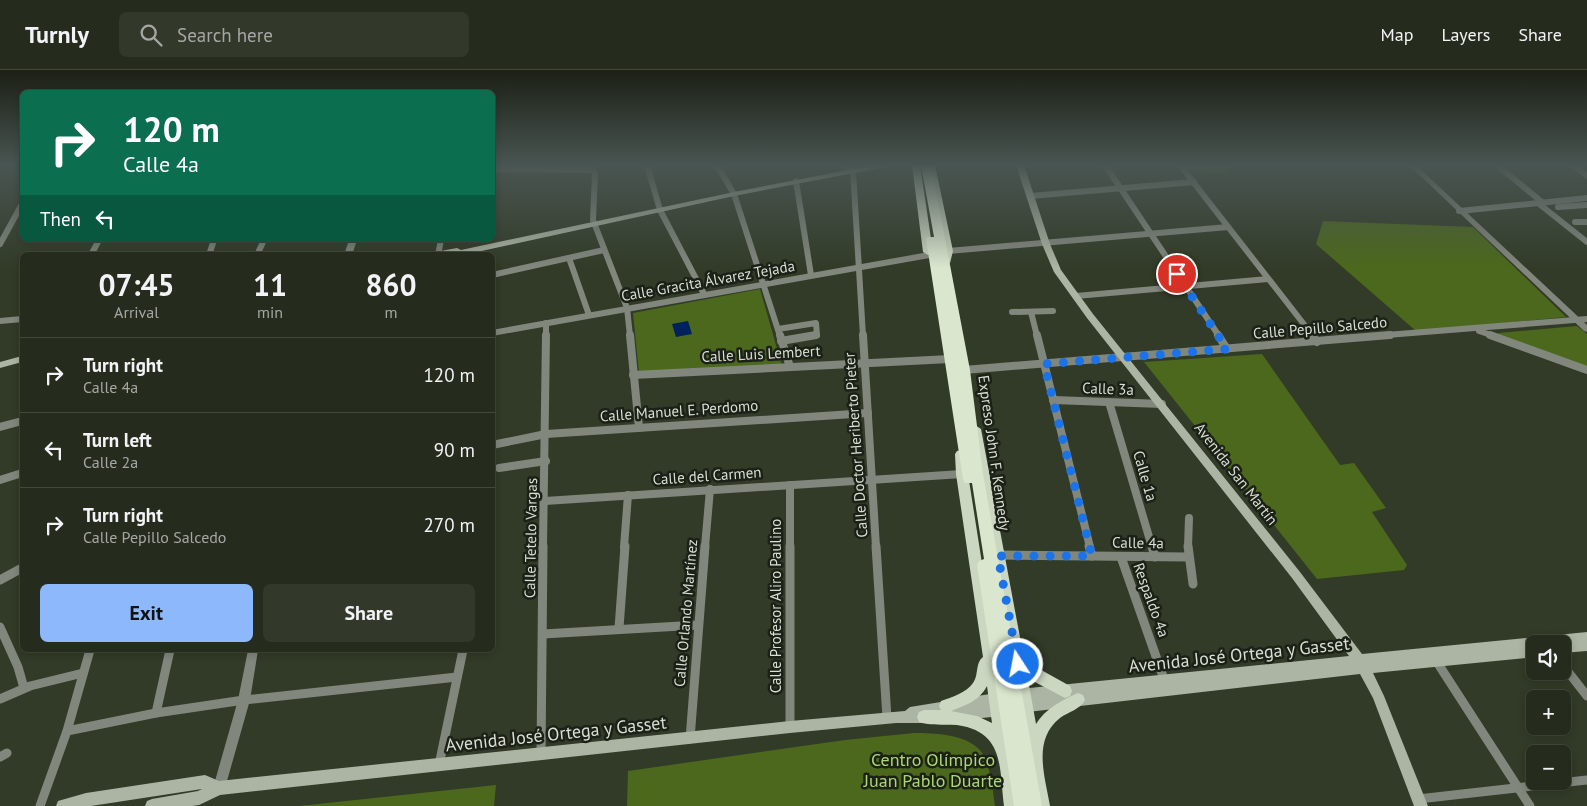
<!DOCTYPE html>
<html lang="en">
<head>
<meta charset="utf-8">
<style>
  :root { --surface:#262c1d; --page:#32382a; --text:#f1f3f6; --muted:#a4a7a4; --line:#42483b; --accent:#8db9fc }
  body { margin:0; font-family:"PT Sans",sans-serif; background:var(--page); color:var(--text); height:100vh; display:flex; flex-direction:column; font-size:19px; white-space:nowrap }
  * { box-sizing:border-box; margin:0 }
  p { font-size:16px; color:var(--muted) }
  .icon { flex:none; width:28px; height:28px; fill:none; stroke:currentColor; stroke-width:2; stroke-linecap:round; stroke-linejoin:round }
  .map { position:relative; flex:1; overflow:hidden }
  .panel { position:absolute; left:20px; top:182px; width:475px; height:400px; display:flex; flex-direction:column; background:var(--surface); border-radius:8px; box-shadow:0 2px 8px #0003,0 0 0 1px var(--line) }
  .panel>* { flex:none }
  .guide { position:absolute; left:20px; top:20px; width:475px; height:152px; border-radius:8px; box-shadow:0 2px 8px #0003,0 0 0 1px var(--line); background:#0b6e4f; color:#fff; overflow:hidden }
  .buttons { position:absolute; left:1526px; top:565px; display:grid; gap:10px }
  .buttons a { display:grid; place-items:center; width:45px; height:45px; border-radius:8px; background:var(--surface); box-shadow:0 2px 8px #0003,0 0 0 1px var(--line); font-size:25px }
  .pin { position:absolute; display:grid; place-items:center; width:42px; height:42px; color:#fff; margin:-21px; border:2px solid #fff; border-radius:50%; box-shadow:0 1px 5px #0007 }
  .me { position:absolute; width:55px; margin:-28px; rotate:349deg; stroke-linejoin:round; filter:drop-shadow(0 0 4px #0008) }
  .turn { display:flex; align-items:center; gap:18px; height:105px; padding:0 20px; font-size:22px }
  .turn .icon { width:65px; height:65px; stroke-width:2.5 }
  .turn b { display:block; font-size:35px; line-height:42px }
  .then { display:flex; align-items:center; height:48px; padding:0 20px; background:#0003; gap:10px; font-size:19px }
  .eta { display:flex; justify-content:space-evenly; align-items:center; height:85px; text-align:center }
  .eta b { font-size:30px; font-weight:800; line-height:35px }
  .action { display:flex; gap:10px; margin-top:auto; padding:10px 20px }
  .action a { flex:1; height:58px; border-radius:8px; background:var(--accent); color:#111; font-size:20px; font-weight:800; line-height:58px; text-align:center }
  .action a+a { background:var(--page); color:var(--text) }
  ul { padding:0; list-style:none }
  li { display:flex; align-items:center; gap:15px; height:75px; padding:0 20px; border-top:1px solid var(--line) }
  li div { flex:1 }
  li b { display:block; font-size:19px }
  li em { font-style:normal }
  header { display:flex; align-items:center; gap:30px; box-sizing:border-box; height:70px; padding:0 25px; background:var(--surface); border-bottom:1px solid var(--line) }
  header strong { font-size:24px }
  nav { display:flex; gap:28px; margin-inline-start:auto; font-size:18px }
  .search { width:350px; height:45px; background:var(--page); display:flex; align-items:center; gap:12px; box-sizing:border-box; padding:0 18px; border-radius:8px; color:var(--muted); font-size:19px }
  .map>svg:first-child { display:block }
  .green { fill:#4b681c }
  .water { fill:#00225c }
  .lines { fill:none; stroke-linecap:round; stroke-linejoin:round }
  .minor-far2 { stroke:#82877d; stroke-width:6 }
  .minor-far1 { stroke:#82877d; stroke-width:8 }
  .minor { stroke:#82877d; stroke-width:9 }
  .tertiary { fill:#82877d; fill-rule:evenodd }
  .secondary { fill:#acb4a3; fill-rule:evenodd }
  .primary { fill:#ccd7c1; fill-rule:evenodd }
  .trunk { fill:#dae6ce; fill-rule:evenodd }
  .route { stroke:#1a73e8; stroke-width:9; stroke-dasharray:0 16.2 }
  .labels { text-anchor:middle; stroke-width:5; stroke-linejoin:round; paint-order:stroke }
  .street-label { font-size:15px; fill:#d9dfd2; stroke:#1c2117 }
  .near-street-label { font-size:18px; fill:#d9dfd2; stroke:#1c2117 }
  .near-park-label { font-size:18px; fill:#acd86f; stroke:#1c2117 }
</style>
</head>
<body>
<header>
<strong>Turnly</strong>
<div class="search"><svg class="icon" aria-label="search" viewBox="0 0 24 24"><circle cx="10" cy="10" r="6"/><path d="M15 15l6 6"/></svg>Search here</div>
<nav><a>Map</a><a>Layers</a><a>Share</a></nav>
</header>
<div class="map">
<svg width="1587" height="736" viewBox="0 0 1587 736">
  <rect width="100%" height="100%" fill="#323b27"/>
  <g class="green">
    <polygon points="1185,95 1232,95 1224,104 1190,101"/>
    <polygon points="1323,151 1473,157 1566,247 1416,261 1316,174"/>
    <polygon points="760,219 782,296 639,303 633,243"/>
    <polygon points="1577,256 1587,264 1587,296 1501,266 1498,263"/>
    <polygon points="1262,284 1340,395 1354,393 1386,438 1372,442 1407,495 1404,500 1317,509 1144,292"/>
    <path d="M914 663C934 663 965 664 980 680 990 690 993 722 995 736H627L628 701 845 670Z"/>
    <polygon points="496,715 494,736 299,736"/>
  </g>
  <polygon class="water" points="688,251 692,264 676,267 672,254"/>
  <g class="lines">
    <g class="minor-far2">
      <polyline points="647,95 660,140 704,224"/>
      <polyline points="717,95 734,124 780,266"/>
      <polyline points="845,95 846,98"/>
      <polyline points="1105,95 1219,266"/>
      <polyline points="1180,95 1313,266"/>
      <polyline points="1497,95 1542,132"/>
      <polyline points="1573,95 1587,106"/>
      <polyline points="492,99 593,100 595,104 593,150 627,238 630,266"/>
      <polyline points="853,100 863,266"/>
      <polyline points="796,111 811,205"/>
      <polyline points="1030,126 1194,112"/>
      <polyline points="1538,133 1587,172"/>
      <polyline points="1558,137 1587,135"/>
      <polyline points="1459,141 1587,128"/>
      <polyline points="1575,152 1587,152"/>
      <polyline points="0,174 22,134"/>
      <polyline points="948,181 1228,157"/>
      <polyline points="91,185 99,170"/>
      <polyline points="209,185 214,170"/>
      <polyline points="257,185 264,170"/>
      <polyline points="438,185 441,170"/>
      <polyline points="569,188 589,245"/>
      <polyline points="492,205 604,180"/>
      <polyline points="1076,226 1268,209"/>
      <polyline points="1012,242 1053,241"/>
      <polyline points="1031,242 1037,266"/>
      <polyline points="0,251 22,249"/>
      <polyline points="778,259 816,253 817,265 809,266"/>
      <polyline points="1479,261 1494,266"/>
      <polyline points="492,263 929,185"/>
      <polyline points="546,266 546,253"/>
      <polyline points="1374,266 1587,249"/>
    </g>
    <g class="minor-far1">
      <polyline points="630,265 639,358"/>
      <polyline points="780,265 790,297"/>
      <polyline points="863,265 876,477"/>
      <polyline points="1037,265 1090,477"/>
      <polyline points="1218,265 1227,279"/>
      <polyline points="1312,265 1317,272"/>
      <polyline points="1490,265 1587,300"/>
      <polyline points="781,271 816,265"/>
      <polyline points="964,300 1390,265"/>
      <polyline points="633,305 950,289"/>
      <polyline points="1053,330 1162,334"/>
      <polyline points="1109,332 1152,477"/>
      <polyline points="0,357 22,351"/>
      <polyline points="492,375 546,364 868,343"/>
      <polyline points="499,398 546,391"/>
      <polyline points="0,410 22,403"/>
      <polyline points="790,415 790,477"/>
      <polyline points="545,431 962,404"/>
      <polyline points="543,477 546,265"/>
      <polyline points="624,477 628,425"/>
      <polyline points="705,477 710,419"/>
      <polyline points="1188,477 1189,448"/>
    </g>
    <g class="minor">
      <polyline points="790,476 790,657"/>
      <polyline points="876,476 887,648"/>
      <polyline points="1089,476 1092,486"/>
      <polyline points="1152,476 1155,487"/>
      <polyline points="1188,476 1193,514"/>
      <polyline points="998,485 1188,487"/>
      <polyline points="1121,487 1165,612"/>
      <polyline points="0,510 22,498"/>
      <polyline points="0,557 18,597 24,618"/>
      <polyline points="619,558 625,476"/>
      <polyline points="543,564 698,555"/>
      <polyline points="1435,589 1530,736"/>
      <polyline points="1562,594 1587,626"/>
      <polyline points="0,629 30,616 83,603"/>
      <polyline points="156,643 170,580"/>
      <polyline points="67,661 156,643 244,630 457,607"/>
      <polyline points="690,669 705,476"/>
      <polyline points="541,684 543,476"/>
      <polyline points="0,687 7,683"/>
      <polyline points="439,695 463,580"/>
      <polyline points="1418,729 1587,710"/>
      <polyline points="40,736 67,661 90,580"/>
    </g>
    <g class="tertiary">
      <polygon points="1409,95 1416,95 1587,255 1587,262 1584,261"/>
      <polygon points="349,170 357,170 352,185 344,185"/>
      <polygon points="248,580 258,580 250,630 225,718 223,722 219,724 215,722 213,718 238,630"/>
    </g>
    <g class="secondary">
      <polygon points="874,95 889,95 885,97 734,126 463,185 429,185 430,183 457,178 461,180 734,122"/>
      <polygon points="1016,95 1024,95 1050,174 1061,200 1093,244 1300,502 1362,584 1587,562 1587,581 1562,583 1562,574 1535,574 1535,587 1373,603 1384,626 1428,736 1414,736 1373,628 1360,604 1019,643 1015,641 1013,637 1015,633 1019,631 1015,629 1013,625 1015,621 1019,619 1349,586 1292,508 1087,248 1054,202 1042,174"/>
      <polygon points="22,286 22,292 0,298 0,292"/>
      <polygon points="1002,622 1006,624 1008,628 1006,632 1002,634 1006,636 1008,640 1006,644 1002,646 952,651 947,649 946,643 935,645 935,651 930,653 896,653 790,663 220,725 199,735 192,736 145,736 147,731 152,729 198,721 202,719 91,736 56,736 58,731 86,723 205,705 219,711 790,651 905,641 910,637"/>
    </g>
    <g class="primary">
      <polygon points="912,95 920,95 933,182 928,185 923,182"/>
      <polygon points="927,95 935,95 953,181 950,193 945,196 940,193 943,181"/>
      <path d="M975 355 981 359 1022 578 1043 601 1070 616 1072 621 1070 626 1065 628 1033 611 1027 604 1036 654C1045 639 1062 630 1078 623L1083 625 1085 630C1081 639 1068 642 1060 648 1032 670 1045 706 1050 736H1034L1019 636 969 359Z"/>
      <path d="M961 380 965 381 968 404 1020 736H1004C999 698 1005 662 957 655 945 654 930 656 919 652L917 647 919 642 924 640H941L939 636 941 631C952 627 966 623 973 613 979 605 975 593 983 587L956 404 955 384 957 381ZM987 616 992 653 977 646 951 641C966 635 979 631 987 616Z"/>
    </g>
    <polygon class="trunk" points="921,95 931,95 970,300 983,404 1042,736 1014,736 977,495 979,491 984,489 972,413 965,413 963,409 926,169 927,167 934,167"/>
  </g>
  <linearGradient id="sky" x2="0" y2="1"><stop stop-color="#1c2015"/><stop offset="0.48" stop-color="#495552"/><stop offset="1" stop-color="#495552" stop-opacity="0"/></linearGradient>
  <rect width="1587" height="198" fill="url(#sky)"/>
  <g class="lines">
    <polyline class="route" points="1018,594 998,486 1092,486 1044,294 1227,279 1177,204"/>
  </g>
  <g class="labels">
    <g class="street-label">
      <text transform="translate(708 211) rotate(-10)" y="5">Calle Gracita Álvarez Tejada</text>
      <text transform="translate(1320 258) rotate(-5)" y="5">Calle Pepillo Salcedo</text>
      <text transform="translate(761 284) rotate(-3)" y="5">Calle Luis Lembert</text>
      <text transform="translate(1108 319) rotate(2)" y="5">Calle 3a</text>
      <text transform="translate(679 341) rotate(-4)" y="5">Calle Manuel E. Perdomo</text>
      <text transform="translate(856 375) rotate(-94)" y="5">Calle Doctor Heriberto Pieter</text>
      <text transform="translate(994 383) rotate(82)" y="5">Expreso John F. Kennedy</text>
      <text transform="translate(1236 404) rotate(52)" y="5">Avenida San Martín</text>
      <text transform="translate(707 406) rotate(-4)" y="5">Calle del Carmen</text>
      <text transform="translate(1145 406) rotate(74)" y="5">Calle 1a</text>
      <text transform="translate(531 468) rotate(-89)" y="5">Calle Tetelo Vargas</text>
      <text transform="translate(1138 473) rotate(1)" y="5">Calle 4a</text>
      <text transform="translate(1151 530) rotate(70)" y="5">Respaldo 4a</text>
      <text transform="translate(776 536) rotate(-90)" y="5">Calle Profesor Aliro Paulino</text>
      <text transform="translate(686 543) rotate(-85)" y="5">Calle Orlando Martínez</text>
    </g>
    <g class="near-street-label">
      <text transform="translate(1239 585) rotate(-6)" y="6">Avenida José Ortega y Gasset</text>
      <text transform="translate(556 664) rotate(-6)" y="6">Avenida José Ortega y Gasset</text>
    </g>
    <g class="near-park-label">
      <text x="933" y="696">Centro Olímpico<tspan x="933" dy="21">Juan Pablo Duarte</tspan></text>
    </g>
  </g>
</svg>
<div class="buttons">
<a><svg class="icon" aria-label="sound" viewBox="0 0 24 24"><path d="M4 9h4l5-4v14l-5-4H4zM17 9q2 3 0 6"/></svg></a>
<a>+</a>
<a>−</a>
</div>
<div class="pin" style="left:1177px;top:204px;background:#d93025"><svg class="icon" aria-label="arrive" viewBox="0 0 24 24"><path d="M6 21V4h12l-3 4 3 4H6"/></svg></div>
<svg class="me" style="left:1018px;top:594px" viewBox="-20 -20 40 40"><circle r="17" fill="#1a73e8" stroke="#fff" stroke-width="3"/><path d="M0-11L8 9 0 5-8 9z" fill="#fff"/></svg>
<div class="guide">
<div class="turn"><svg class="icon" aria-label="right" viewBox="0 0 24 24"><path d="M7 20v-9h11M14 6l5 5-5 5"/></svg><div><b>120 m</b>Calle 4a</div></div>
<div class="then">Then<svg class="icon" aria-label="left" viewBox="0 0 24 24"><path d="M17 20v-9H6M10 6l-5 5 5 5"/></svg></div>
</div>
<section class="panel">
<div class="eta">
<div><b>07:45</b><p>Arrival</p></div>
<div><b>11</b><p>min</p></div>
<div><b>860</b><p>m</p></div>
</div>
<ul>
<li><svg class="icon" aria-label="right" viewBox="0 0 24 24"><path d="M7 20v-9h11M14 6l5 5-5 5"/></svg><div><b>Turn right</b><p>Calle 4a</p></div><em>120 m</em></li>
<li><svg class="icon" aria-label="left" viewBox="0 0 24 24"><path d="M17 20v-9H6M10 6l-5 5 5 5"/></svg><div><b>Turn left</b><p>Calle 2a</p></div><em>90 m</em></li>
<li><svg class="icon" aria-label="right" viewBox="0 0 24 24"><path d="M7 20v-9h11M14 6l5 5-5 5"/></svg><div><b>Turn right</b><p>Calle Pepillo Salcedo</p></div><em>270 m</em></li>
</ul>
<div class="action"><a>Exit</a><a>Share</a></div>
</section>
</div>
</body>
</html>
